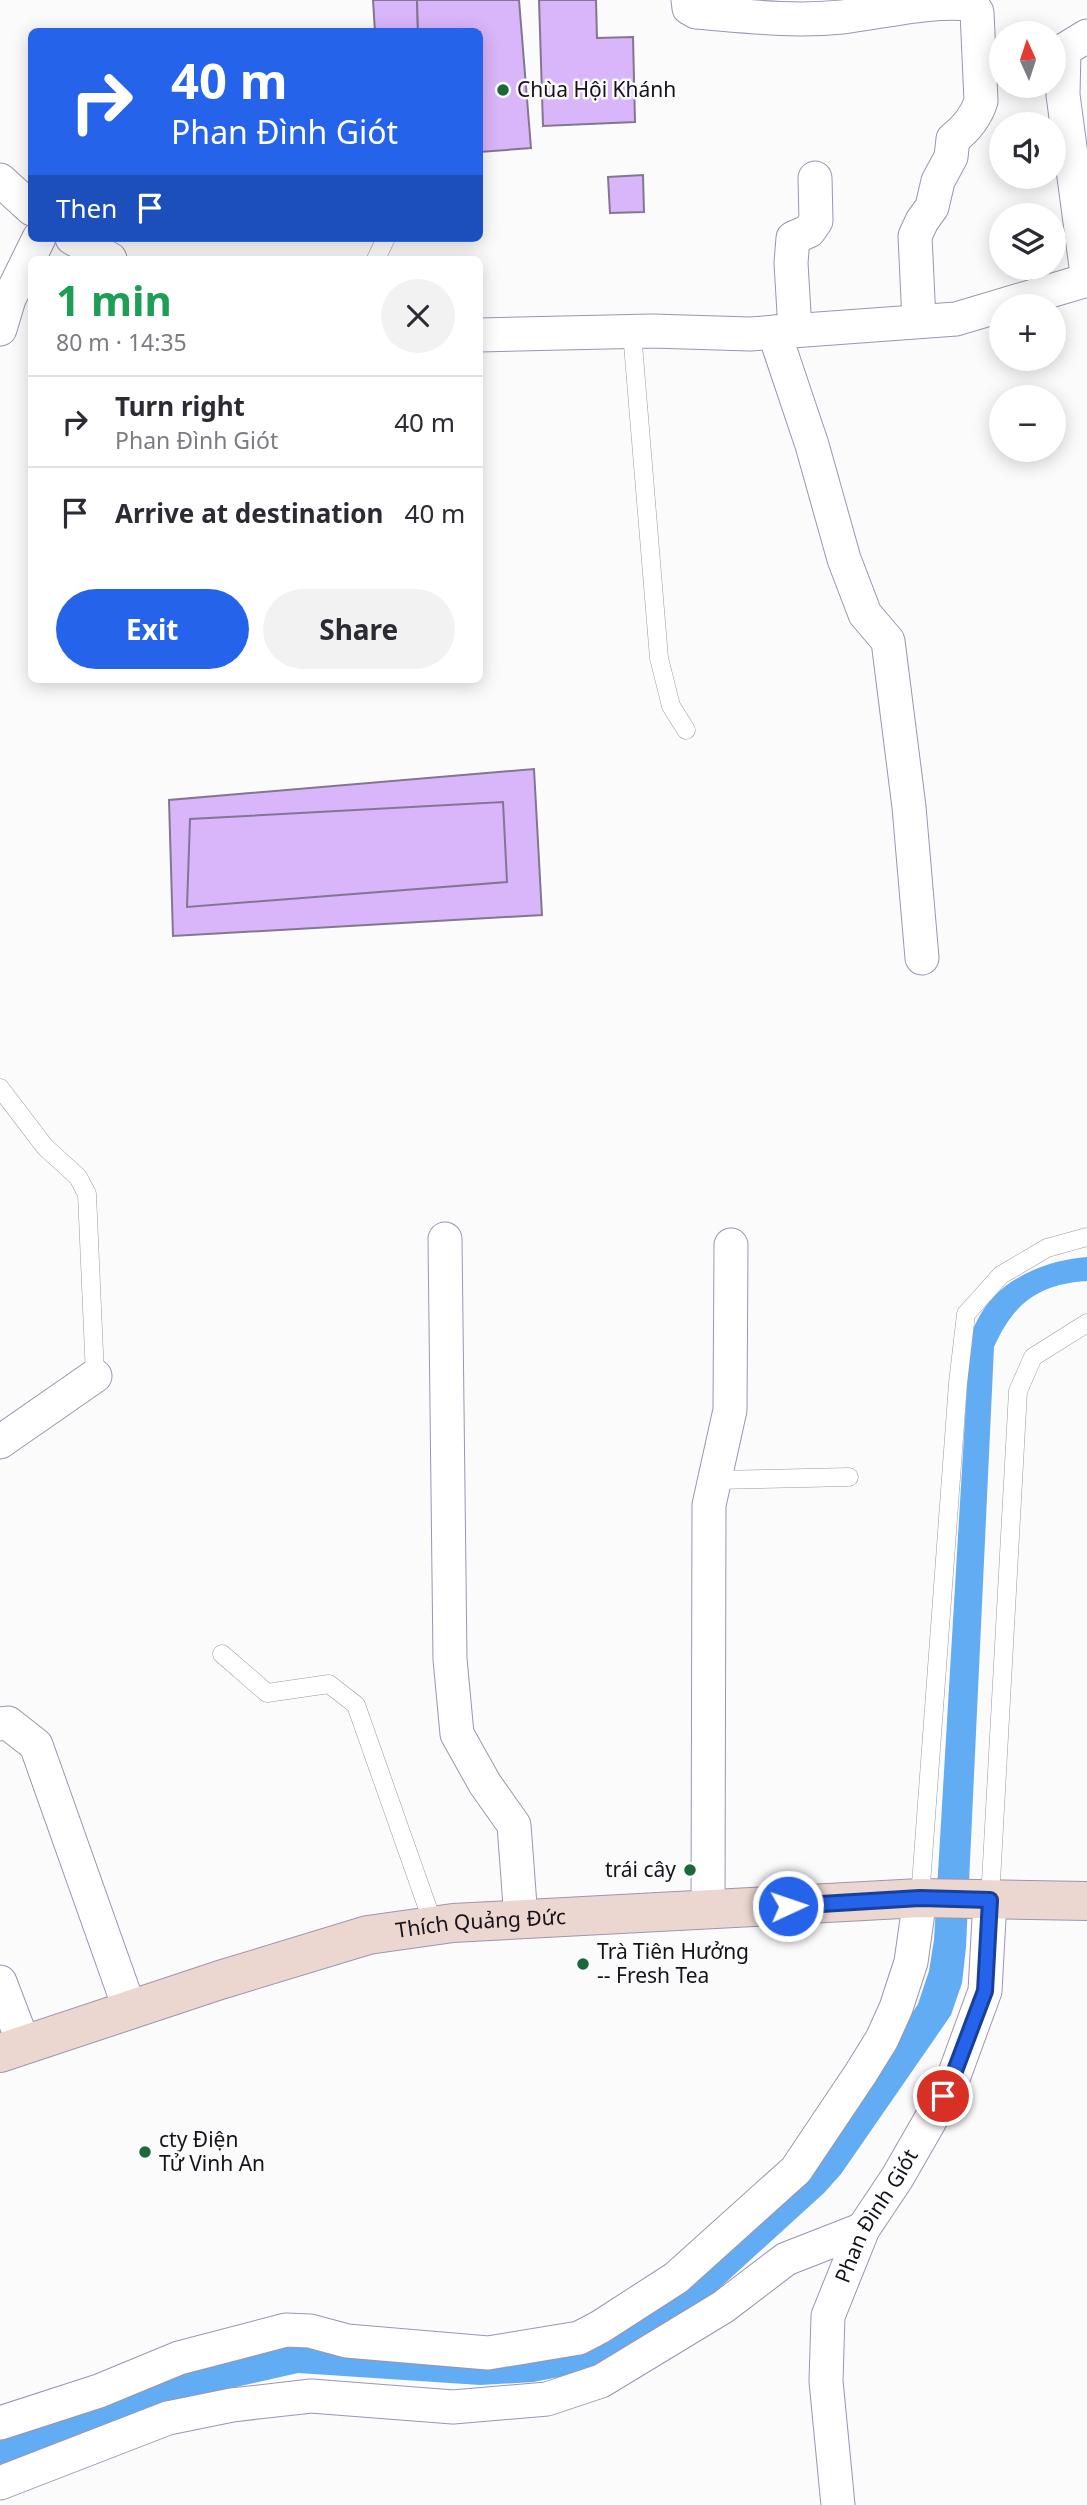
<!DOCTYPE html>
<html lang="en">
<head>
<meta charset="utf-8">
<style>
  :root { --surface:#fff; --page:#f2f2f3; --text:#2b2b33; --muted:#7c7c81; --line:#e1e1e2; --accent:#2563eb }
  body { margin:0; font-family:"Noto Sans",sans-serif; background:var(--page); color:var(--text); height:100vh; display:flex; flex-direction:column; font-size:26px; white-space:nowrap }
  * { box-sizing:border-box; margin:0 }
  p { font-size:23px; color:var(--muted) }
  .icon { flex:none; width:38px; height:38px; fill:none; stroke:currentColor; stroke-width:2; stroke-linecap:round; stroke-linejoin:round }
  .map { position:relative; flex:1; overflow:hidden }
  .panel { position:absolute; left:28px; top:256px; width:455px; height:427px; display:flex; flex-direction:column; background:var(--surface); border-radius:10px; box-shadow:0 4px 18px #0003 }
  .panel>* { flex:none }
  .banner { position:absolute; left:28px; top:28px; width:455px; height:214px; border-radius:10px; box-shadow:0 4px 18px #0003; background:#2563eb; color:#fff; overflow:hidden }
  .needle { width:46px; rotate:357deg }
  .fabs { position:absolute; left:989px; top:21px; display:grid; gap:14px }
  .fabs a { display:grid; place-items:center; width:77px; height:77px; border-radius:50%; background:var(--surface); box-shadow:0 4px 18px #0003; font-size:35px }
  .pin { position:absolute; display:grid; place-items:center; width:60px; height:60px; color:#fff; margin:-30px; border:4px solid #fff; border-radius:50%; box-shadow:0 2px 7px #0007 }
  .me { position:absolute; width:77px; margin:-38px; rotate:87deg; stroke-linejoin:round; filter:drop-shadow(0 0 5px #0008) }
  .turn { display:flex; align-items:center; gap:24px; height:147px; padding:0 28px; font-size:32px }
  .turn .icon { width:91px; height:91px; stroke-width:2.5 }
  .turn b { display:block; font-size:49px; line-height:60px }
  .then { display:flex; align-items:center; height:66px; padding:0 28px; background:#0003; gap:14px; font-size:26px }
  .round { display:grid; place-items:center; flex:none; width:74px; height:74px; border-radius:37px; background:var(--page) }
  .head { display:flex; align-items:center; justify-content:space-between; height:119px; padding:0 28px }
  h1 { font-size:42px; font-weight:700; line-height:52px; color:#1e9e55 }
  .button { display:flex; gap:14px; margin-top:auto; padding:14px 28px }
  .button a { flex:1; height:80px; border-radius:42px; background:var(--accent); color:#fff; font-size:28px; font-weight:700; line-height:80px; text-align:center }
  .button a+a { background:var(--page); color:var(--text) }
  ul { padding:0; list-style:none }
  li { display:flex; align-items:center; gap:21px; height:91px; padding:0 28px; border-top:2px solid var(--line) }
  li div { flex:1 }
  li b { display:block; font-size:26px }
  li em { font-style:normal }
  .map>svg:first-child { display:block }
  .water { fill:#61acf3 }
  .building { fill:#d9b5fa; stroke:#837690; stroke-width:2 }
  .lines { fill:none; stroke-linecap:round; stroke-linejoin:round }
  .lane-casing { stroke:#a093ae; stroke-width:19 }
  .street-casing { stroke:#a093ae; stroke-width:35 }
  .secondary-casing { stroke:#a093ae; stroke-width:40 }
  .lane { stroke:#fff; stroke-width:18 }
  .street { stroke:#fff; stroke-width:33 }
  .secondary { stroke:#ebd7cf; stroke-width:38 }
  .route-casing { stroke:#184099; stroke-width:18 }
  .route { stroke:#2563eb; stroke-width:12 }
  .poi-dot { fill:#1b6939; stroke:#fbfbfb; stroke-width:2.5 }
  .labels { text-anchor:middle; stroke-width:5; stroke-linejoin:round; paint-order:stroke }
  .poi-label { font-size:21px; fill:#16111a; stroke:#fbfbfb; text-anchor:start }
  .street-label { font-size:21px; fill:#16111a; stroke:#fbfbfb }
</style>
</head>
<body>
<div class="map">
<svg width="1087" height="2505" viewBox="0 0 1087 2505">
  <rect width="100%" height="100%" fill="#fbfbfb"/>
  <path class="water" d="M1087 1257V1281C1038 1284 1013 1304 994 1347L966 1947 962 1983 951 2015 841 2174 824 2193 713 2294 585 2372 533 2382 480 2385 298 2373 165 2403 0 2469V2436L158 2375 297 2343 579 2348 834 2135 918 2004 929 1971 934 1940 970 1335C975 1325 980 1314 986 1306 1009 1275 1050 1260 1087 1257Z"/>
  <g class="building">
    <polygon points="373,0 417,0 418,32 375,32"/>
    <polygon points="417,0 519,0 531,148 480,152 480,32 418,32"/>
    <polygon points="539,0 596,0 597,38 633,37 635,122 543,126"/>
    <polygon points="643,175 644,212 610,213 608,177"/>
    <polygon points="534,769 542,915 173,936 169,800"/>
    <polygon points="503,802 507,882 187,907 190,819"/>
  </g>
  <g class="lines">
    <defs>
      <g id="lane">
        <polyline points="376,259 386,238"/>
        <polyline points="632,332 659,658 671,706 686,730"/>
        <polyline points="0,1088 45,1147 78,1177 87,1194 95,1376"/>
        <polyline points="714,1480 849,1477"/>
        <polyline points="222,1654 267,1693 329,1684 356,1705 434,1926"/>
        <polyline points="920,1898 958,1383 966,1314 1001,1275 1047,1248 1087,1237"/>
        <polyline points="990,1900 1018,1391 1033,1357 1087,1323"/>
      </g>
      <g id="street">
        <path d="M688 0 689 8 696 12C745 16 792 22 842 17 884 12 928 0 971 4L977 12 981 101C976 117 966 129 953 139L951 157 938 181 932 207 922 221 915 236 919 321"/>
        <polyline points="1087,36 1064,50 1063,95 1087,274"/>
        <polyline points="0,180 32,209"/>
        <polyline points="72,238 110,259"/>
        <polyline points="0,329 9,299 39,238"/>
        <polyline points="795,330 791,263 793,238 809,231 816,221 815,178"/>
        <polyline points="774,332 812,445 844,559 865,614 888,641 909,807 922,958"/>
        <polyline points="480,335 652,331 750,334 956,319 1087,280"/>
        <polyline points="445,1239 450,1659 457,1734 485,1784 514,1825 521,1919"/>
        <polyline points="0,1442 95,1376"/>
        <polyline points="0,1724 8,1723 36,1745 130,2010"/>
        <polyline points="708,1910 709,1505 730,1410 731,1245"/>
        <polyline points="0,1982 24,2045"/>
        <polyline points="0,2423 99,2391 179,2358 286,2330 310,2331 347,2341 488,2353 579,2338 600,2327 676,2278 796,2170 861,2073 882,2039 896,2008 911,1962 920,1898"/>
        <polyline points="0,2483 168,2418 232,2405 311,2396 453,2407 547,2399 601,2381 723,2307 786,2259 863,2229"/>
        <path id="s1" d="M838 2505 826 2381 828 2316 863 2229 897 2178 951 2084 985 1991 990 1900"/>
      </g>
      <g id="secondary">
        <path id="s2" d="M0 2053 220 1980 368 1935 453 1923 920 1898 1087 1901"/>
      </g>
    </defs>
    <use href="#lane" class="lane-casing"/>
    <use href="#street" class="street-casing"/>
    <use href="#secondary" class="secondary-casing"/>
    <use href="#lane" class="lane"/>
    <use href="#street" class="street"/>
    <use href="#secondary" class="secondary"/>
  </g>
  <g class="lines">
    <defs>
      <polyline id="route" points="788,1906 920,1898 990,1900 985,1991 950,2084 943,2096"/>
    </defs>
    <use href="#route" class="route-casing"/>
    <use href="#route" class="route"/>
  </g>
  <g class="poi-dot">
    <circle cx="503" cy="90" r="7"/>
    <circle cx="690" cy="1870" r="7"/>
    <circle cx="583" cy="1964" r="7"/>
    <circle cx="145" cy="2152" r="7"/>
  </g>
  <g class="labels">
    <g class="poi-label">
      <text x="517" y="97">Chùa Hội Khánh</text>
      <text x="676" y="1877" text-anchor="end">trái cây</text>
      <text x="597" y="1959">Trà Tiên Hưởng<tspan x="597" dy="24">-- Fresh Tea</tspan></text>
      <text x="159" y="2147">cty Điện<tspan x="159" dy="24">Tử Vinh An</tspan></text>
    </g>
    <g class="street-label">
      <text dy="7" stroke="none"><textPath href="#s2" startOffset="500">Thích Quảng Đức</textPath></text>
      <text dy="7" stroke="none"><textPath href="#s1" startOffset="301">Phan Đình Giót</textPath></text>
    </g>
  </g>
</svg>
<div class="fabs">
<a><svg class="needle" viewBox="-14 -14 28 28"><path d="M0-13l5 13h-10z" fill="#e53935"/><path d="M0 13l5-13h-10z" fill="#7c7c81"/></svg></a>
<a><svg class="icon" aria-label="sound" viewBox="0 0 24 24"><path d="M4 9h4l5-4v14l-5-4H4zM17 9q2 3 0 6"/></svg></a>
<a><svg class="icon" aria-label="layers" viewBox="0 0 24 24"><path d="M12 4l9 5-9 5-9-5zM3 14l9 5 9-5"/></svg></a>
<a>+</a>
<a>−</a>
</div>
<div class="pin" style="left:943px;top:2096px;background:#d93025"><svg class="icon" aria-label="arrive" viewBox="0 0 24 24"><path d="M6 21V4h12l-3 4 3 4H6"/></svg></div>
<svg class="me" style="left:788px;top:1906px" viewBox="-20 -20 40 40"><circle r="17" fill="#2563eb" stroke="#fff" stroke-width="3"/><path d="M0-11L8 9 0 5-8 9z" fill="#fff"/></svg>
<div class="banner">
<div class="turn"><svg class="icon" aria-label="right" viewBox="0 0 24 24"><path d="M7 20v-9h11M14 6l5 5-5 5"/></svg><div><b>40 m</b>Phan Đình Giót</div></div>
<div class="then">Then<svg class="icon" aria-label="arrive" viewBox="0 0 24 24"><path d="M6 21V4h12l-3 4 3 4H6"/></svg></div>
</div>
<section class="panel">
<div class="head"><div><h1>1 min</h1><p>80 m · 14:35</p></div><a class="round"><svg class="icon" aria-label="close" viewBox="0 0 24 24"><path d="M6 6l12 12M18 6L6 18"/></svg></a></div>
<ul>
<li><svg class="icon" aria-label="right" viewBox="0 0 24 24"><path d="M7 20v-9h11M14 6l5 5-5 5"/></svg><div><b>Turn right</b><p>Phan Đình Giót</p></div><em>40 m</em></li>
<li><svg class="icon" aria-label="arrive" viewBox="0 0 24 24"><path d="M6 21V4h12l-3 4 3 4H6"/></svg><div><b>Arrive at destination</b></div><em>40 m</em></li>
</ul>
<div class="button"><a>Exit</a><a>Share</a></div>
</section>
</div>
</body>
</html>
